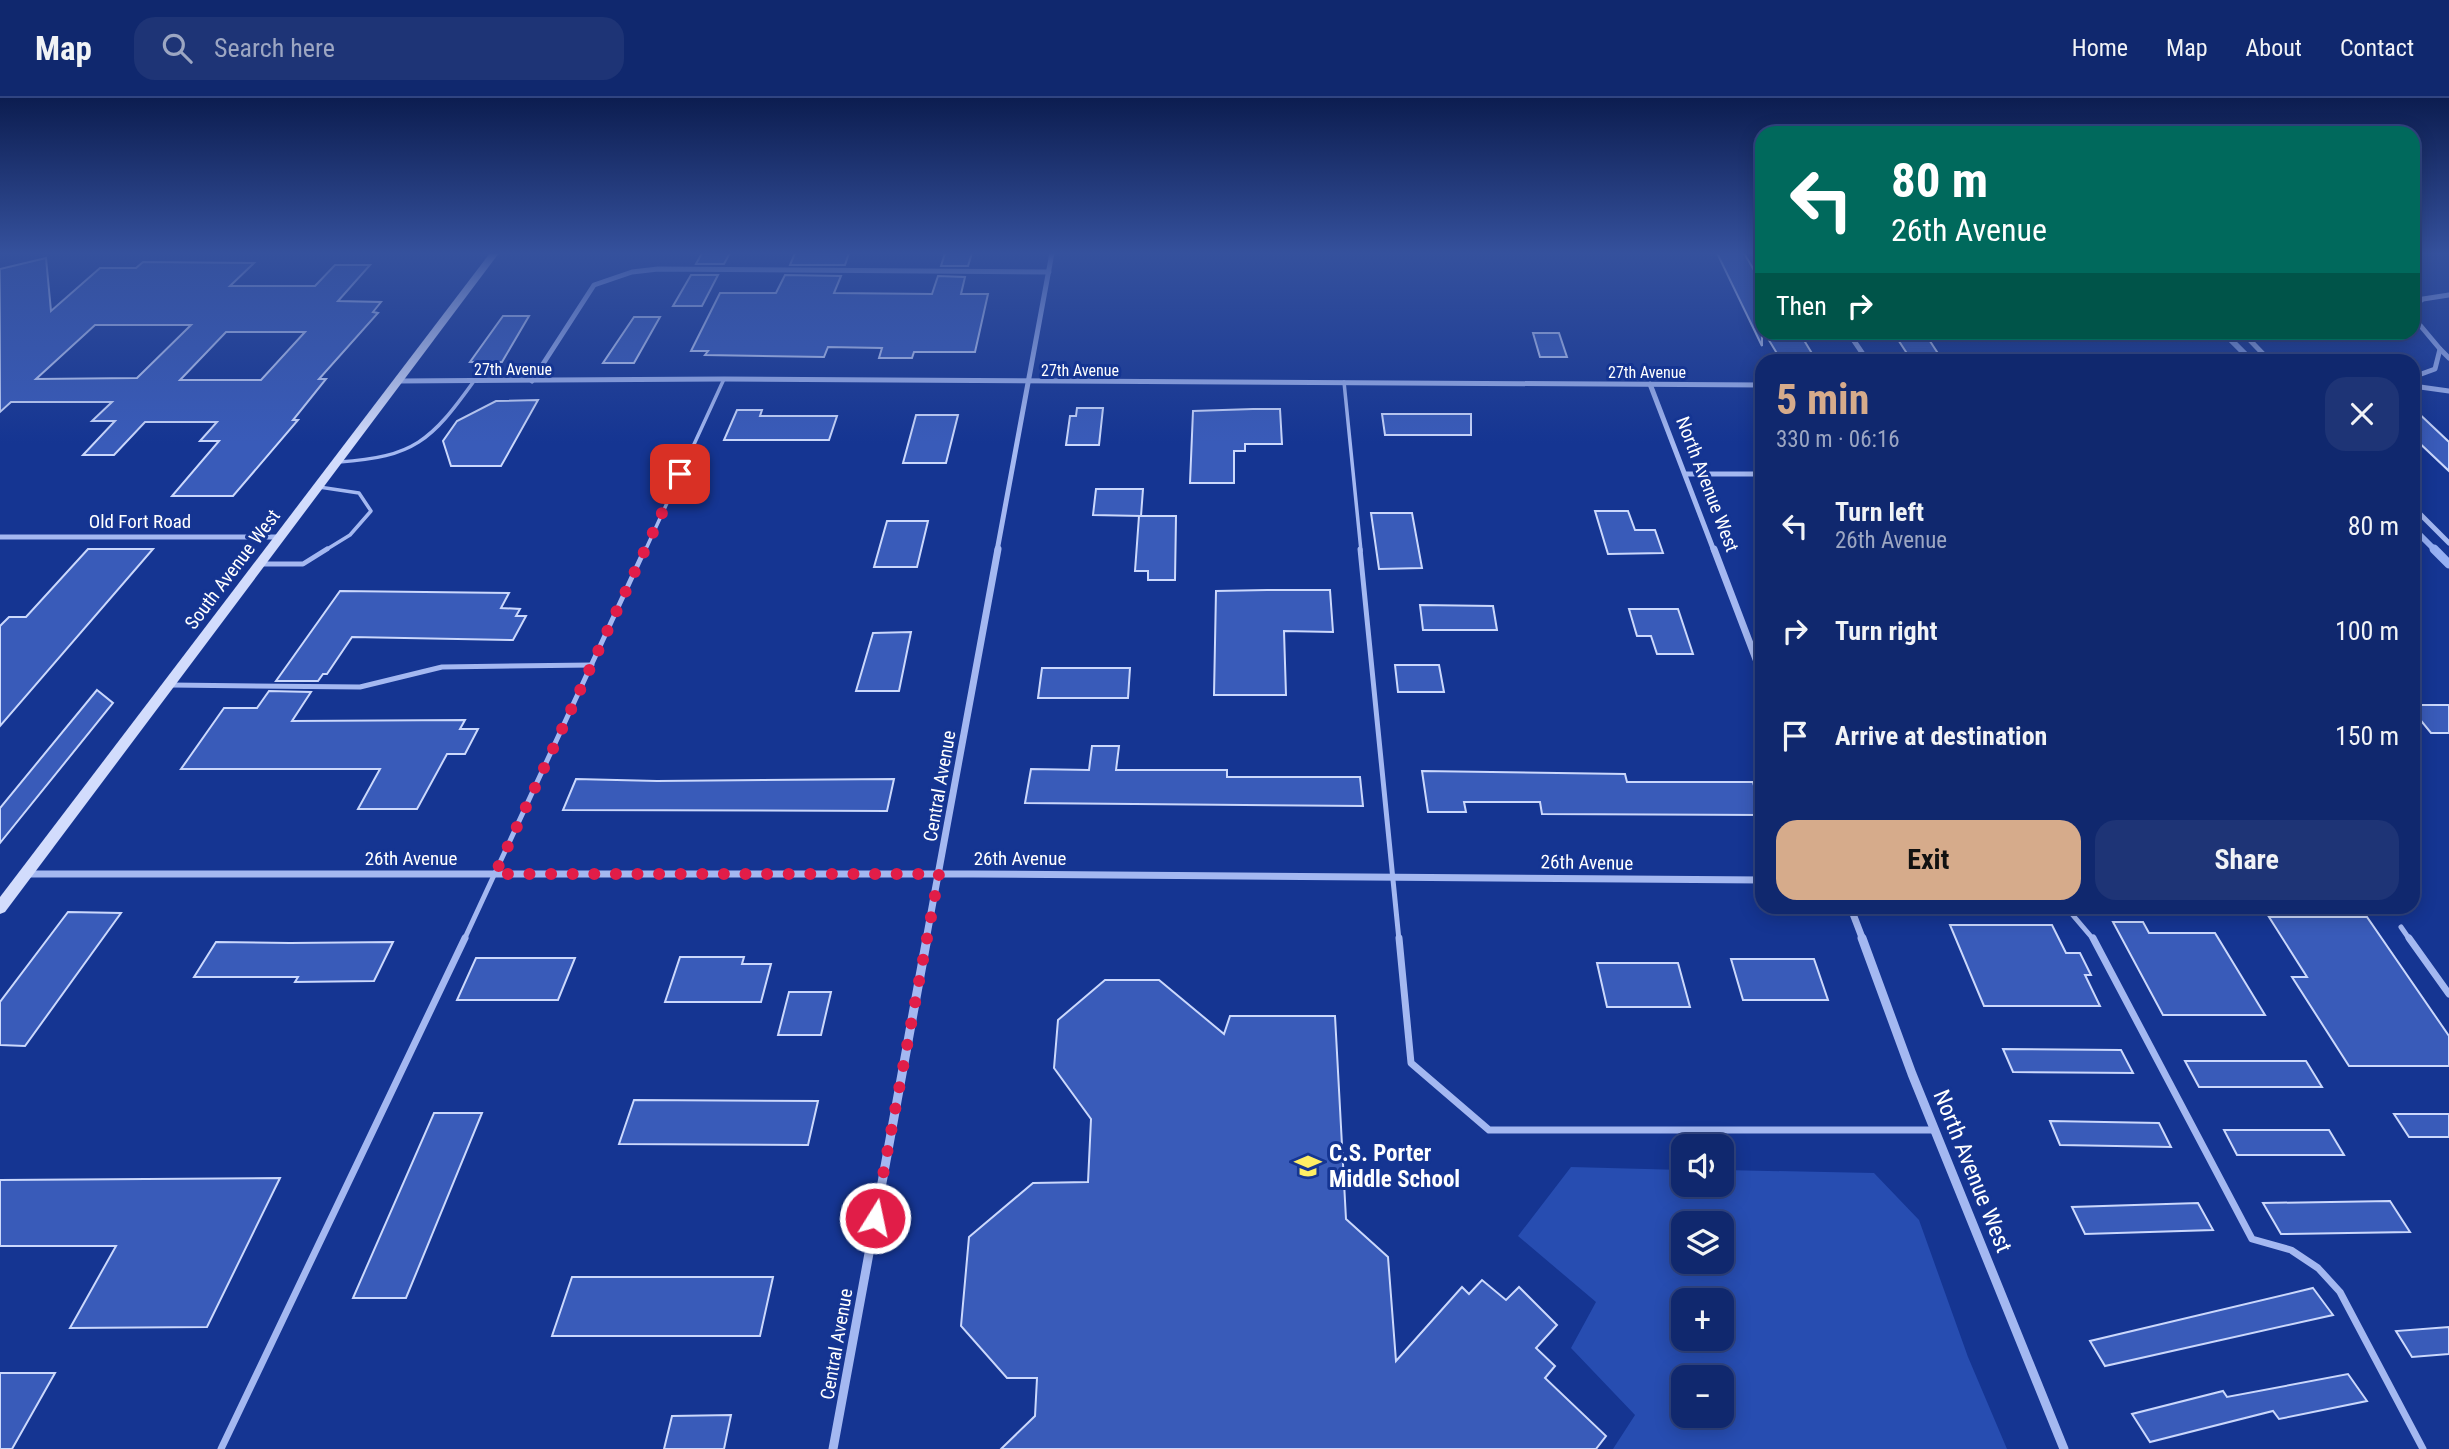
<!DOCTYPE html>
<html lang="en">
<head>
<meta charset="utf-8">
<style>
  :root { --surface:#10286e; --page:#1e3476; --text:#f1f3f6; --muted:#9ca6c2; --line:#304481; --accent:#d6ab8b }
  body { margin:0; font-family:"Roboto Condensed",sans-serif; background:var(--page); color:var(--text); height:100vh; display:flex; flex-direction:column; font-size:26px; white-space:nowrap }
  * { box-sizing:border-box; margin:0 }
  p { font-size:23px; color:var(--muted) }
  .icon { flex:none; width:38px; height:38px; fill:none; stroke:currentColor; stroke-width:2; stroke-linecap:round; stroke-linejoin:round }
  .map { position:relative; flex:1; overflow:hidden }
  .side { position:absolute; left:1755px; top:256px; width:665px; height:560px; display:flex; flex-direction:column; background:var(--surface); border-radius:21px; box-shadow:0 4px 18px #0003,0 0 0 2px var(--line) }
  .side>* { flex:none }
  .hud { position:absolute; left:1755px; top:28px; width:665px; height:214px; border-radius:21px; box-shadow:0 4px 18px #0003,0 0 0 2px var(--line); background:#00695c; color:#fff; overflow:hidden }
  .tools { position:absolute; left:1671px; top:1036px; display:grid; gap:14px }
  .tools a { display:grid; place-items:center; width:63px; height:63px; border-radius:14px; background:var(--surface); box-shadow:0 4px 18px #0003,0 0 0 2px var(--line); font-size:35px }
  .pin { position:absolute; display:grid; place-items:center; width:60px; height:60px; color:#fff; margin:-30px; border-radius:14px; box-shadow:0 4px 10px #0006 }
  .me { position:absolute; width:77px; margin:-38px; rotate:10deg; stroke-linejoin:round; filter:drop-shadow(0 0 5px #0008) }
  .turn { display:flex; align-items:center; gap:24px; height:147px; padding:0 21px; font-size:32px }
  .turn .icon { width:91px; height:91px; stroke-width:2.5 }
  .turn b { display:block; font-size:49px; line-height:60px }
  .then { display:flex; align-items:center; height:66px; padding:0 21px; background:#0003; gap:14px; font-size:26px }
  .round { display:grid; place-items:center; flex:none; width:74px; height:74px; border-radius:21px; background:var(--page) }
  .summary { display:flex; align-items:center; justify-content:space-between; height:119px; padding:0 21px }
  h1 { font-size:42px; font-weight:700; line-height:52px; color:var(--accent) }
  .action { display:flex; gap:14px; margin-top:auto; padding:14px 21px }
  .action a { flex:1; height:80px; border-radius:21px; background:var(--accent); color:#111; font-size:28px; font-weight:700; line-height:80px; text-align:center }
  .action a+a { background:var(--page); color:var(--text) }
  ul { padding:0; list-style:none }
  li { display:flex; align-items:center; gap:21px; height:105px; padding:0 21px }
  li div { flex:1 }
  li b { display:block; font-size:26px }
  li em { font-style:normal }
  header { display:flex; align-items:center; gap:42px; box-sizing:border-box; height:98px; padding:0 35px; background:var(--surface); border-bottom:2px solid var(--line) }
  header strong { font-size:33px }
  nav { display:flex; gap:38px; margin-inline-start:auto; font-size:24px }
  .search { width:490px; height:63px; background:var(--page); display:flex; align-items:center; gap:18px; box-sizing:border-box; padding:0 24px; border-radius:21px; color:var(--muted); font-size:26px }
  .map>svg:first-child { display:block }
  .green { fill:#274db1; fill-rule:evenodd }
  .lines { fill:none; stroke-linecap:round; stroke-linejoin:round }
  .stream-far1 { stroke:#96b0f4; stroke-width:6 }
  .stream { stroke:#96b0f4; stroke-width:9 }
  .building { fill:#395bb9; stroke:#cbd8fc; stroke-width:2; fill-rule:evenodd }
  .lane-far2 { stroke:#a4b8f1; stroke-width:3.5 }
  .lane-far1 { stroke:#a4b8f1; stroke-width:5 }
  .lane { stroke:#a4b8f1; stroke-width:7 }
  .street-far2 { stroke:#a4b8f1; stroke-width:5 }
  .street-far1 { stroke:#a4b8f1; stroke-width:7 }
  .street { stroke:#a4b8f1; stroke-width:9 }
  .secondary { fill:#d2dcfc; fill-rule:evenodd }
  .route { stroke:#e11d48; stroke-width:12; stroke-dasharray:0 21.6 }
  .labels { text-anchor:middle; stroke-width:6; stroke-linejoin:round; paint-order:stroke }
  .far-street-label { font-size:16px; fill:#fff; stroke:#153592 }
  .street-label { font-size:19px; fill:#fff; stroke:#153592 }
  .near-poi-label { font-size:23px; font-weight:bold; fill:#fff; stroke:#153592; text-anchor:start }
  .near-street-label { font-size:23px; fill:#fff; stroke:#153592 }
</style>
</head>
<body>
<header>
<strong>Map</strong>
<div class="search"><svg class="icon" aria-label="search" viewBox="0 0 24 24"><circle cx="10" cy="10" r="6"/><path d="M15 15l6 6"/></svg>Search here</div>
<nav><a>Home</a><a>Map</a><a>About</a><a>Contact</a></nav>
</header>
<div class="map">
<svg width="2449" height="1351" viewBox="0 0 2449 1351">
  <rect width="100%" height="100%" fill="#153592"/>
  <path class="green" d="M1571 1069 1683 1072 1684 1087H1722V1072L1874 1075 1919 1122 1968 1259 2007 1351H1613L1635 1317 1571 1250 1596 1204 1518 1138ZM1684 1125H1722V1164H1684ZM1684 1202H1722V1241H1684ZM1684 1279H1722V1318H1684Z"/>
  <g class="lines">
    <g class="stream-far1">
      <polyline points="2223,234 2251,262"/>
      <polyline points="2413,430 2436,453"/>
    </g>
    <polyline class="stream" points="2434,451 2449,466"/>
  </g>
  <g class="building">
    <polygon points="702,155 730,155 724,166 696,166"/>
    <polygon points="795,155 849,155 845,167 790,167"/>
    <polygon points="945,155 972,155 968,168 941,168"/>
    <polygon points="1717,155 1744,155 1762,186 1762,248"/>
    <path d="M46 160 51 213 100 170H136L143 164 254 165 230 188H315L335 167H370L338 203 381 204 373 214 378 215 319 281H326L293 322H298L233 398H172L219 343H200L217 324H145L114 357H83L115 323H92L112 304H11L0 314V171ZM95 227H191L137 280 36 281ZM226 234H305L261 282H180Z"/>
    <polygon points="691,177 718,177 702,208 673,208"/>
    <polygon points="785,177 841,178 834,195 932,196 938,178 965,179 961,196 988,196 975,254 914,254 912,260 879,260 882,250 828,249 824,259 705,257 708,253 691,253 720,195 776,195"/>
    <polygon points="503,218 529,218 502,264 470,264"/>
    <polygon points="634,219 660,219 634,265 603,265"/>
    <polygon points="1764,234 1799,234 1816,262 1781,262"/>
    <polygon points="1893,234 1924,234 1941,260 1910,260"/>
    <polygon points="1533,235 1559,235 1567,259 1540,259"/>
    <polygon points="538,302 501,368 451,368 443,343 457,323 496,303"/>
    <polygon points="1077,310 1103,310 1099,347 1066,347 1070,318 1076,318"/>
    <polygon points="2413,310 2449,344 2449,373 2413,339"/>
    <polygon points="1253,311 1280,311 1282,346 1245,346 1245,353 1234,353 1234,385 1190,385 1193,313"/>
    <polygon points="737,312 762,312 760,318 837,318 829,342 724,342"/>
    <polygon points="1382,316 1471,316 1471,337 1385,337"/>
    <polygon points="916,317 958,317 946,365 903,365"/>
    <polygon points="1096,391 1143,391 1141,418 1093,417"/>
    <polygon points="1595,413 1628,413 1635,432 1655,432 1663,455 1608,456"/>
    <polygon points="1371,415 1412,415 1422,470 1379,471"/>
    <polygon points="1139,418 1176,418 1175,482 1148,482 1148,473 1135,473"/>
    <polygon points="887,423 928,423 917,469 874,469"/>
    <polygon points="88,451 153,451 0,628 0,528 9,519 26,519"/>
    <polygon points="1267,492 1330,492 1333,534 1284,533 1286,597 1214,597 1216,493"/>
    <polygon points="340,493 509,495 501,510 520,511 516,518 526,518 513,542 352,539 327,576 323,576 318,583 276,583"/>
    <polygon points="1420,507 1493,508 1497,532 1423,532"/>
    <polygon points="1629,511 1678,511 1693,556 1657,556 1651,538 1637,538"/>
    <polygon points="911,534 899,593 856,593 873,535"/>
    <polygon points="1395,567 1439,567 1444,594 1398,594"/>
    <polygon points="1042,570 1130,570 1128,600 1038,600"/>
    <polygon points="97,592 113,605 0,745 0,710"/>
    <polygon points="269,593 311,594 292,623 465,622 460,631 478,631 465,656 447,656 417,711 358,711 380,671 181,671 224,610 257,610"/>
    <polygon points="2413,607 2449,607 2449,635 2431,635 2413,613"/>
    <polygon points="1092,648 1119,648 1116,672 1227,672 1227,679 1360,679 1363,708 1025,705 1031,671 1089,672"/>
    <polygon points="1422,673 1625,676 1627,684 1753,684 1762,717 1542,716 1540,704 1464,704 1466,714 1428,714"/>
    <polygon points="576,681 657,683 894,681 887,713 563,712"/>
    <polygon points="68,814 121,815 25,948 0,947 0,904"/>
    <polygon points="2269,819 2367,819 2449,938 2449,968 2349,968 2292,879 2307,879"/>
    <polygon points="2113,824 2143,824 2149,835 2215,835 2265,917 2163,917"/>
    <polygon points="1950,827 2052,827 2066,855 2080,855 2091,877 2085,877 2100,908 1984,908"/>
    <polygon points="216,844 290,845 393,844 374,883 295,884 298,879 194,879"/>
    <polygon points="680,859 744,859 742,866 771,866 761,904 665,904"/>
    <polygon points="476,860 575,860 558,902 457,902"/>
    <polygon points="1731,861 1814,861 1828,902 1743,902"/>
    <polygon points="1597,865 1678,865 1690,909 1607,909"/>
    <polygon points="1105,882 1159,882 1224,936 1230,918 1335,918 1346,1121 1388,1159 1396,1263 1462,1189 1469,1196 1482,1182 1506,1202 1519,1189 1557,1227 1536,1250 1555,1268 1545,1280 1606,1338 1596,1351 1001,1351 1035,1318 1037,1280 1007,1280 961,1228 969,1139 1033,1085 1088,1084 1091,1021 1054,970 1058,922"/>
    <polygon points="789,894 831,894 821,937 778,937"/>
    <polygon points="2003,951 2121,952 2133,975 2013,974"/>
    <polygon points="2185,963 2306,963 2322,989 2199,989"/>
    <polygon points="634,1002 818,1003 808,1047 619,1046"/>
    <polygon points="434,1015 482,1015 406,1200 353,1200"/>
    <polygon points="2394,1016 2449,1016 2449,1039 2409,1039"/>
    <polygon points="2050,1023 2159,1025 2171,1049 2060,1047"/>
    <polygon points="2224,1032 2329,1032 2344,1057 2237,1057"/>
    <polygon points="280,1080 207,1229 70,1230 116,1148 0,1148 0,1082"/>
    <polygon points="2390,1103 2410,1134 2281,1136 2263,1105"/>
    <polygon points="2198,1105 2213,1132 2085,1136 2072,1109"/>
    <polygon points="572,1179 773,1179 760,1238 552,1238"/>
    <polygon points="2313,1190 2333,1217 2105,1268 2090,1243"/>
    <polygon points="2449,1229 2449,1256 2412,1259 2396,1233"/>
    <polygon points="0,1275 55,1275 12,1351 0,1351"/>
    <polygon points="2348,1276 2367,1303 2279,1321 2273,1313 2150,1344 2132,1316 2223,1293 2227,1299"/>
    <polygon points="731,1317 724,1351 664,1351 672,1318"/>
  </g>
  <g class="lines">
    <g class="lane-far2">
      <polyline points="1344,284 1361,453"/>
      <path d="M339 364C414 359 431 343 474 283"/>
      <polyline points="319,389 359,395 371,413 350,437 324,453"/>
      <polyline points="645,453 724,281"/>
    </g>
    <g class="lane-far1">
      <polyline points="1360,451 1399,842"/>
      <polyline points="260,466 303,466 327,451"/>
      <polyline points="171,587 360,589 442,569 592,567"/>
      <polyline points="1850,809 2045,809 2071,815 2094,842"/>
      <polyline points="2401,829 2410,842"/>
      <polyline points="464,842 645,451"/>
    </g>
    <g class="lane">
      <polyline points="1399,840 1411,965 1489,1032 1935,1032"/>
      <polyline points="2093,840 2252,1141 2291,1152 2318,1170 2340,1194 2423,1351"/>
      <polyline points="2409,840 2449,896"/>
      <polyline points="221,1351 465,840"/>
    </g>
    <g class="street-far2">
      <polyline points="2413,207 2423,201 2449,197"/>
      <polyline points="2413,210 2419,226 2440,251 2435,271 2413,279"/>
      <polyline points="1848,234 1867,262"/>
      <polyline points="2242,234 2269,262"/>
      <polyline points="2440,251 2449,260"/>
      <polyline points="398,283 724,281 1762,287"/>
      <polyline points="532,283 594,187 632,174 658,171 1049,174"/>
      <polyline points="1650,286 1714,453"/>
      <polyline points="2413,288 2449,293"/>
      <polyline points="1686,376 1762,376"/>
      <polyline points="2413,409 2449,445"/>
      <polyline points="0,439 281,439"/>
      <polyline points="997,453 1052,155"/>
    </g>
    <g class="street-far1">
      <polyline points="1714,451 1762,577"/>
      <polyline points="27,776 973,776 1762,782"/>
      <polyline points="1850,808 1863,842"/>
      <polyline points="926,842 998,451"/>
    </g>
    <g class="street">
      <polyline points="1862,840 1912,976 2064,1351"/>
      <polyline points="833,1351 927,840"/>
    </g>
    <polygon class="secondary" points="490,155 499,155 5,814 0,816 0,799"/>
  </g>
  <linearGradient id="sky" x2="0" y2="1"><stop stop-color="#0c1d50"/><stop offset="0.45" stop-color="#35519d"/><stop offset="1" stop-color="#35519d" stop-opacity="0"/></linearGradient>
  <rect width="2449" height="345" fill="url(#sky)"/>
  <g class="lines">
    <polyline class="route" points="680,376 495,776 939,776 875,1120"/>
  </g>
  <defs>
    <symbol id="school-bare" viewBox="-9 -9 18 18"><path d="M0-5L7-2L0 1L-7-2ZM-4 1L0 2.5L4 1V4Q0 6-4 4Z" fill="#ffee64" stroke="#153592" stroke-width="2.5" paint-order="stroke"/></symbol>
  </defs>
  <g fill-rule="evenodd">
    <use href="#school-bare" x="1289" y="1049" width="38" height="38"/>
  </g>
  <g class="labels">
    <g class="far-street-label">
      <text x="513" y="277">27th Avenue</text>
      <text x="1080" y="278">27th Avenue</text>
      <text x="1647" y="280">27th Avenue</text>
    </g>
    <g class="street-label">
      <text transform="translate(1708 386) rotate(69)" y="7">North Avenue West</text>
      <text x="140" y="430">Old Fort Road</text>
      <text transform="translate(232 471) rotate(-53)" y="7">South Avenue West</text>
      <text transform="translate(939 688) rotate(-80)" y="7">Central Avenue</text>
      <text x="411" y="767">26th Avenue</text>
      <text x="1020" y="767">26th Avenue</text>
      <text transform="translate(1587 764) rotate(1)" y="7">26th Avenue</text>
      <text transform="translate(836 1246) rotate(-80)" y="7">Central Avenue</text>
    </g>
    <g class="near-poi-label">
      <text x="1329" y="1063">C.S. Porter<tspan x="1329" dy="26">Middle School</tspan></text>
    </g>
    <g class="near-street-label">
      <text transform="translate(1973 1073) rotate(68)" y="8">North Avenue West</text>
    </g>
  </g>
</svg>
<div class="tools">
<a><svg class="icon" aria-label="sound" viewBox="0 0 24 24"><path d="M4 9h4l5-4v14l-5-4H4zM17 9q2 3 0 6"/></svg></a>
<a><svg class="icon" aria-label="layers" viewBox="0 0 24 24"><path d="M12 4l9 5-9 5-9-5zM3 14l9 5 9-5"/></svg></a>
<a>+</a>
<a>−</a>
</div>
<div class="pin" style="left:680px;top:376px;background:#d93025"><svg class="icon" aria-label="arrive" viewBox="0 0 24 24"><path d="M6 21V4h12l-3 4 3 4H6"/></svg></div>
<svg class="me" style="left:875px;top:1120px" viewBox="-20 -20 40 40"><circle r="17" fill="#e11d48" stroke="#fff" stroke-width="3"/><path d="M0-11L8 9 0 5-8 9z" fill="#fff"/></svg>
<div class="hud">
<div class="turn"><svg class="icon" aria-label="left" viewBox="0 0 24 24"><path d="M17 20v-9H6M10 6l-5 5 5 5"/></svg><div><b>80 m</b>26th Avenue</div></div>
<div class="then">Then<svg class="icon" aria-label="right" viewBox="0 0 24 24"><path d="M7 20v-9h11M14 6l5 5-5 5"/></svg></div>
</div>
<section class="side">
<div class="summary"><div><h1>5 min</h1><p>330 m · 06:16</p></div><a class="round"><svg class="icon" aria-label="close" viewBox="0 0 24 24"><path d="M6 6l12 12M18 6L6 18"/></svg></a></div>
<ul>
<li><svg class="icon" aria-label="left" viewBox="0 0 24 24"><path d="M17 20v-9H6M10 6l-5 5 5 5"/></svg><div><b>Turn left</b><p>26th Avenue</p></div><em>80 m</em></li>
<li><svg class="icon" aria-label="right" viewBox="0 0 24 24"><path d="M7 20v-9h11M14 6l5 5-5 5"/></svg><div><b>Turn right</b></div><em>100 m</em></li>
<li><svg class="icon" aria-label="arrive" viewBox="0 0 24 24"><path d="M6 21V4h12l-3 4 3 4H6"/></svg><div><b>Arrive at destination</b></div><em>150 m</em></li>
</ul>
<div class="action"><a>Exit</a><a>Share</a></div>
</section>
</div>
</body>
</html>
